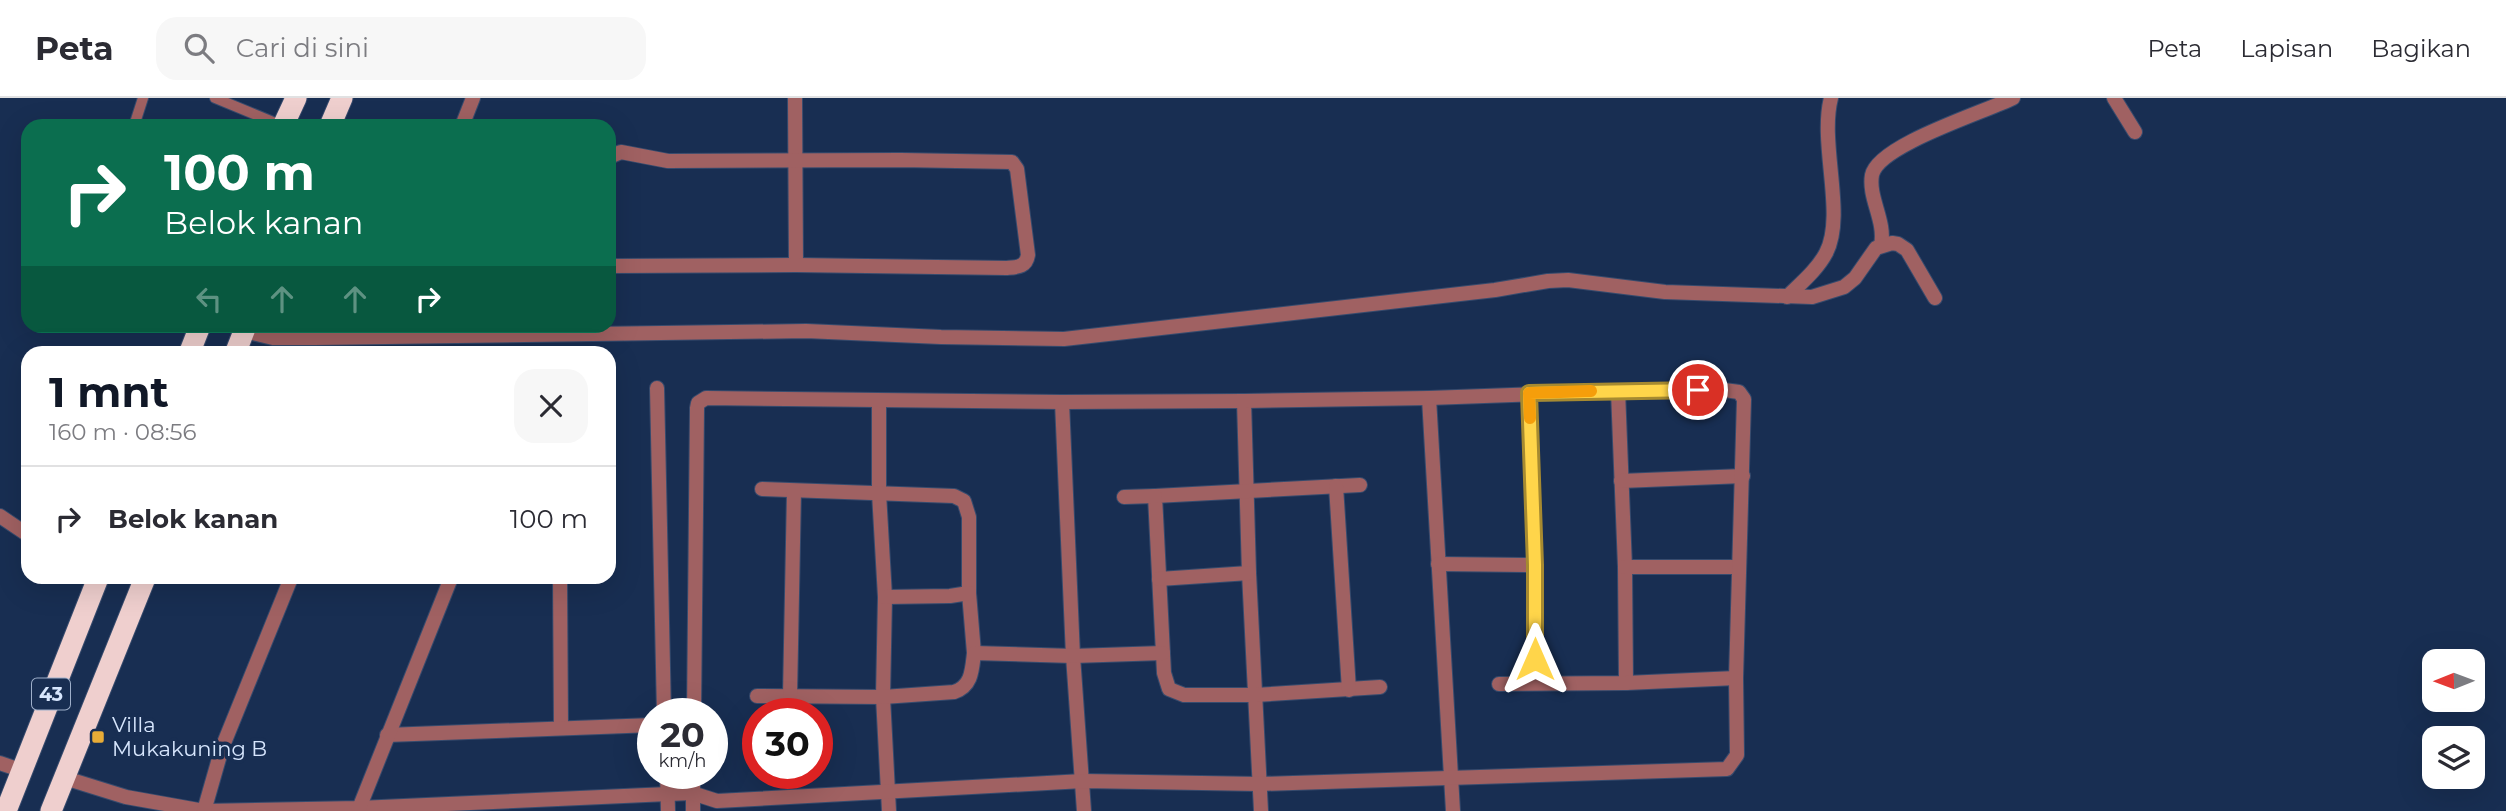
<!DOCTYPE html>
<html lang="id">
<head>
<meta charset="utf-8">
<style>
  :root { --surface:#fff; --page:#f7f7f7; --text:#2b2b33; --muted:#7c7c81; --line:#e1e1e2; --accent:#111827 }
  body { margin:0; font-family:Montserrat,sans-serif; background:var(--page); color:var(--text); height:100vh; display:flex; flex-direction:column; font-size:26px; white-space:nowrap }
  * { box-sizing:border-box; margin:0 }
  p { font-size:23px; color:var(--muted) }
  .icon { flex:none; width:38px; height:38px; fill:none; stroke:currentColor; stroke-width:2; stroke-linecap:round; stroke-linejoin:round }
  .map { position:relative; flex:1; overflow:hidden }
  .panel { position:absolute; left:21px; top:248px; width:595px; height:238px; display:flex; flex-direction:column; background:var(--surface); border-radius:21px; box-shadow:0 7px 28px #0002 }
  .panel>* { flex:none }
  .top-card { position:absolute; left:21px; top:21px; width:595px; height:214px; border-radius:21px; box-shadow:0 7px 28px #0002; background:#0b6e4f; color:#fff; overflow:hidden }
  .needle { width:46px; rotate:269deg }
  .fabs { position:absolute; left:2422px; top:551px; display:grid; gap:14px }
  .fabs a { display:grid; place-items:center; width:63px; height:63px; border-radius:14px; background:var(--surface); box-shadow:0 7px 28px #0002; font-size:35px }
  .speed { position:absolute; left:637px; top:600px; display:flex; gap:14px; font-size:35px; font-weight:700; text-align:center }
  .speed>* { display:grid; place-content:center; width:91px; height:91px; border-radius:50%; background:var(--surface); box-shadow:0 7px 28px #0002; line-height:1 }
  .speed small { font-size:18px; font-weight:400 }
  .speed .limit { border:10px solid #d22; background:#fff; color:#111 }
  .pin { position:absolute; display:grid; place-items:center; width:60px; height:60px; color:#fff; margin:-30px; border:4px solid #fff; border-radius:50%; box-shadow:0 2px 7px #0007 }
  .me { position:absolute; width:77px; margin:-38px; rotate:0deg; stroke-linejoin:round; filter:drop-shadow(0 0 5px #0008) }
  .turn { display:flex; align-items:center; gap:24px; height:147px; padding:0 28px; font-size:32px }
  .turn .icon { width:91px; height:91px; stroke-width:2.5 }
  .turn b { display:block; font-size:49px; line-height:60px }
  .lanes { display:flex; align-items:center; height:66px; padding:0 28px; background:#0003; justify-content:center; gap:35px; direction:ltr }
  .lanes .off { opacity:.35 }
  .round { display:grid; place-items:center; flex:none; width:74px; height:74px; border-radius:21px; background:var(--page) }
  .head { display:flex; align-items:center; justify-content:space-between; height:119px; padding:0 28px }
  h1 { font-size:42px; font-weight:700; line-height:52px; color:var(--accent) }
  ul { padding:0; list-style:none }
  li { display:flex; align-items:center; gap:21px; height:105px; padding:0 28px; border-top:2px solid var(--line) }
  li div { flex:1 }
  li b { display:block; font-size:26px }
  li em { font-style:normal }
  header { display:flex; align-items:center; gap:42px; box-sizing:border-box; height:98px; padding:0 35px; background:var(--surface); border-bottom:2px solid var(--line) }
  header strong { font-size:33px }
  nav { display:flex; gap:38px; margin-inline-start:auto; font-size:24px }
  .search { width:490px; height:63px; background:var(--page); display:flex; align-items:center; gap:18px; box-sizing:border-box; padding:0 24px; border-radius:21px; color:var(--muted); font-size:26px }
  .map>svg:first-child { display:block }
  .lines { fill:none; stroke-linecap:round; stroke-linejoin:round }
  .lane-casing { stroke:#374b6d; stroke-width:12 }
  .street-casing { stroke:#374b6d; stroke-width:16 }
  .highway-casing { stroke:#374b6d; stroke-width:23 }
  .lane { stroke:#a06162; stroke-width:10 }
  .street { stroke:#a06162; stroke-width:14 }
  .highway { stroke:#efcfce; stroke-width:21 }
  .route-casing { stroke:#a68a30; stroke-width:18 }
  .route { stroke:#ffd54a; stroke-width:12 }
  .slow { stroke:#f59e0b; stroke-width:12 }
  .poi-dot { fill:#e8ac37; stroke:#182e52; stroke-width:2.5 }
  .labels { text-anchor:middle; stroke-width:7; stroke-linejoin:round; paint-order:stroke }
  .shield { fill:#182e52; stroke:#9eafca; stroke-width:2 }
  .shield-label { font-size:19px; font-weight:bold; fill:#d7e6fd }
  .poi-label { font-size:21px; fill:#d7e6fd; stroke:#182e52; text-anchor:start }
</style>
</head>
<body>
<header>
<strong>Peta</strong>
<div class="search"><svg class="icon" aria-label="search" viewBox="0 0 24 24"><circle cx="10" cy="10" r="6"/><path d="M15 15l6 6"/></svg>Cari di sini</div>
<nav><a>Peta</a><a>Lapisan</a><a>Bagikan</a></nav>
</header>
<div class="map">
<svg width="2506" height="713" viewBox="0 0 2506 713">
  <rect width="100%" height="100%" fill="#182e52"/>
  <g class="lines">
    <defs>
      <g id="lane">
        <polyline points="215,0 283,28"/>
        <polyline points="134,28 143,0"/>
      </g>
      <g id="street">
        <polyline points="795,0 796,167"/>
        <polyline points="2114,0 2135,34"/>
        <polyline points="462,28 473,0"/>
        <path d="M609 59 621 54 668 63 901 62 1012 64 1017 71 1028 157C1026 169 1018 169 1007 170L796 167 609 168"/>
        <path d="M1881 147C1886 123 1868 100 1872 77 1878 47 1985 14 2013 0"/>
        <path d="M1787 199C1801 185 1817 172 1826 155 1846 117 1819 46 1831 0"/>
        <polyline points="244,233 273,240 315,240 806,233 941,239 1064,241 1495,192 1548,183 1568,182 1665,194 1812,199 1844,189 1855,180 1876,150 1892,145 1898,146 1907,152 1935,200"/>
        <polyline points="657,290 664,616"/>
        <polyline points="1618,293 1625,469 1626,585"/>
        <polyline points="1529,295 1535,467 1535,585"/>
        <polyline points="1429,300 1453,713"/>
        <polyline points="879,303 879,395 885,499 883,599 889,713"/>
        <polyline points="1244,303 1249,475 1261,713"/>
        <polyline points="1062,304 1073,558 1084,713"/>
        <polyline points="1621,383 1743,378"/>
        <polyline points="1360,387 1155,398 1164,575 1169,591 1184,597 1255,597 1380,589"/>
        <polyline points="1336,388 1349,592"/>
        <polyline points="762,391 954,398 964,403 969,419 969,495 974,555"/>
        <polyline points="1124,399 1155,398"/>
        <polyline points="0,418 28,437"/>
        <polyline points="1438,466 1535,467"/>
        <polyline points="1625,469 1738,469"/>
        <polyline points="560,480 561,630"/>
        <polyline points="1159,481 1249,475"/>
        <polyline points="885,499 950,498 969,495"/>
        <polyline points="1499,586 1626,585 1736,580"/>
        <path d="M757 598 883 599 954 594C972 588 972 572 974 555L1073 558 1163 555"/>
        <polyline points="790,598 794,393"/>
        <polyline points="387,637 653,627"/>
        <polyline points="0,665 23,673"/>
        <polyline points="667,676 668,713"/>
        <polyline points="693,676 693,713"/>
        <polyline points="65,680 126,699 204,713 359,710 668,696 692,695 717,703 1083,683 1260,686 1727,671 1737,657 1736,580 1744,301 1739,294 1724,292 1618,293 1429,300 1244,303 1062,304 706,300 698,305 697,310 694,616"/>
        <polyline points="204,713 222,650 291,480"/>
        <polyline points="358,713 451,480"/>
      </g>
      <g id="highway">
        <polyline points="283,28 296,0"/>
        <polyline points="330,28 342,0"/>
        <polyline points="189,256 200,228"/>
        <polyline points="235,256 246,228"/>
        <polyline points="6,713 98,480"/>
        <polyline points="51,713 145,480"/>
      </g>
    </defs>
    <use href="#lane" class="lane-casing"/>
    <use href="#street" class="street-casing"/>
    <use href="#highway" class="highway-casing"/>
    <use href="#lane" class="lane"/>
    <use href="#street" class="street"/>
    <use href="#highway" class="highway"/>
  </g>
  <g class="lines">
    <defs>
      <polyline id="route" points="1535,561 1535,467 1529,295 1698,292"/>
    </defs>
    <use href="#route" class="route-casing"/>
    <use href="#route" class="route"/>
    <polyline class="slow" points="1530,320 1529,295 1591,293"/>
  </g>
  <rect class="poi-dot" x="91" y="632" width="14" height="14" rx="3.5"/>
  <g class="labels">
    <rect class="shield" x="32" y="580.5" width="38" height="31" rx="5"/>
    <g class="shield-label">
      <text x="51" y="603">43</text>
    </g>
    <g class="poi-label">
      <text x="112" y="634">Villa<tspan x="112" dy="24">Mukakuning B</tspan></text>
    </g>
  </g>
</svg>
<div class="fabs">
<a><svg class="needle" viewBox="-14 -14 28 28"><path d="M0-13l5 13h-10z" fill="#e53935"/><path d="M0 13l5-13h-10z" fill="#7c7c81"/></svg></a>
<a><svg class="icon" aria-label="layers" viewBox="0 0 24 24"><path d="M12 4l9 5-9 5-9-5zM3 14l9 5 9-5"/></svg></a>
</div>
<div class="speed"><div>20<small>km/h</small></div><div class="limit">30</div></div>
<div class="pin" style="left:1698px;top:292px;background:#d93025"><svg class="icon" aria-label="arrive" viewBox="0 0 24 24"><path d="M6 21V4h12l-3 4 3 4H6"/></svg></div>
<svg class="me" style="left:1535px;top:561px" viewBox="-20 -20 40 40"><path d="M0-17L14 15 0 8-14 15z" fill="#ffd54a" stroke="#fff" stroke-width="4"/></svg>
<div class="top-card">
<div class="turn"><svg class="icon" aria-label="right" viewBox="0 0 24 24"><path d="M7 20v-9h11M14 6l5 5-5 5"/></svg><div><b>100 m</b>Belok kanan</div></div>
<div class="lanes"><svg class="icon off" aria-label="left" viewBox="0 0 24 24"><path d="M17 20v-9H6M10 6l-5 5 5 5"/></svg><svg class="icon off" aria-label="ahead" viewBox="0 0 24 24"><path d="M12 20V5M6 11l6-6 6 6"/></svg><svg class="icon off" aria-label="ahead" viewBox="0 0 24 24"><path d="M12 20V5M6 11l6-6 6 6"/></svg><svg class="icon" aria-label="right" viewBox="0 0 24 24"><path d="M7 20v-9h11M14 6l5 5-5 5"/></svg></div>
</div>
<section class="panel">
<div class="head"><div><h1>1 mnt</h1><p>160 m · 08:56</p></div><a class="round"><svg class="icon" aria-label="close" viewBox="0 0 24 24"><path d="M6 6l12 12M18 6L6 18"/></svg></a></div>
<ul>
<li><svg class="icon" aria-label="right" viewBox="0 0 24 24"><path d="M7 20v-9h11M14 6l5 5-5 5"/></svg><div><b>Belok kanan</b></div><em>100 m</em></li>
</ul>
</section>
</div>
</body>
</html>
